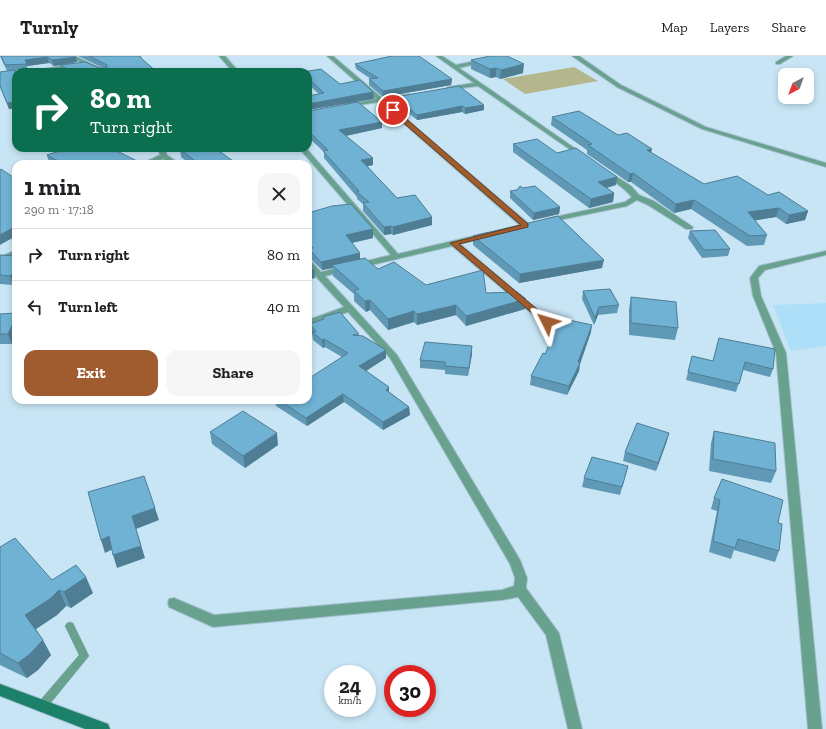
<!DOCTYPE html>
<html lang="en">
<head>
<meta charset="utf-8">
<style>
  :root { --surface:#fff; --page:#f6f6f6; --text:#202124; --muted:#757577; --line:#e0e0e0; --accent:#a05b2e }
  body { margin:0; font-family:"Zilla Slab",serif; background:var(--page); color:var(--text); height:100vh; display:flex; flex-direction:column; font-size:15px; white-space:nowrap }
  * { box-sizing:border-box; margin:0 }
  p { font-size:13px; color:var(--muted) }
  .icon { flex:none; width:22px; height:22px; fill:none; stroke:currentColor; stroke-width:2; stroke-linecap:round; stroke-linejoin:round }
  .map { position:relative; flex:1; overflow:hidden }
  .drawer { position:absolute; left:12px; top:104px; width:300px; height:244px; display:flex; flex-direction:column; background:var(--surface); border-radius:12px; box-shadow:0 2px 6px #0003 }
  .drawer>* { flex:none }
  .top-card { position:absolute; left:12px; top:12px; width:300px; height:84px; border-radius:12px; box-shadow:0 2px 6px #0003; background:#0b6e4f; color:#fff; overflow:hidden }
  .needle { width:26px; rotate:221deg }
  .fabs { position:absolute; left:778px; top:12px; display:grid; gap:8px }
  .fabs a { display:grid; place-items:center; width:36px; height:36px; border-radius:8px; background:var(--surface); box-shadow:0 2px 6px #0003; font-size:20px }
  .speed { position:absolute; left:324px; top:609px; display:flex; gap:8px; font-size:20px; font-weight:700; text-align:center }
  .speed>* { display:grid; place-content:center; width:52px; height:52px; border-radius:50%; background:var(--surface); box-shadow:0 2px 6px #0003; line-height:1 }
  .speed small { font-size:10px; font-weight:400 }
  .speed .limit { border:6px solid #d22; background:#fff; color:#111 }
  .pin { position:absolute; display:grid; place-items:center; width:34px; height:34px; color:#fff; margin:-17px; border:2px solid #fff; border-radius:50%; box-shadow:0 1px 4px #0007 }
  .me { position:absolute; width:44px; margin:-22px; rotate:310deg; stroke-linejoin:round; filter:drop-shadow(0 0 3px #0008) }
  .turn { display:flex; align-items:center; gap:14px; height:84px; padding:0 12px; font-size:18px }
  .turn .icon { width:52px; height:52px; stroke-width:2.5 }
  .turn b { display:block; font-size:28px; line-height:34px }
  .round { display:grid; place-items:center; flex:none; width:42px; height:42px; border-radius:12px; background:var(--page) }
  .summary { display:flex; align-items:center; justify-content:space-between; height:68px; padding:0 12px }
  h1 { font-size:24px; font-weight:700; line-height:30px }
  .button { display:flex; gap:8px; margin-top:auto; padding:8px 12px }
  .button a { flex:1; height:46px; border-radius:12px; background:var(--accent); color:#fff; font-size:16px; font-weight:700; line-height:46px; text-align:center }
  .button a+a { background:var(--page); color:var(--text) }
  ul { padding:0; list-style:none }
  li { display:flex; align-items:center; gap:12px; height:52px; padding:0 12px; border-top:1px solid var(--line) }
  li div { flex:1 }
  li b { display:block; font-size:15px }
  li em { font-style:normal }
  header { display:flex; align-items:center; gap:24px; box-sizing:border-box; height:56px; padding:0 20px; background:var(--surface); border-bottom:1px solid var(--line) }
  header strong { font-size:19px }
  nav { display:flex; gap:22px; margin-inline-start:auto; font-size:14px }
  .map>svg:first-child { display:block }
  .built { fill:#aedff9 }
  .green { fill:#b4b78e }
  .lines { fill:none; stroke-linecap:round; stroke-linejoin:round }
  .lane-casing { stroke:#a5c2d2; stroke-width:1 }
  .street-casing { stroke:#a5c2d2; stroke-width:2 }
  .secondary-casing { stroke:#a5c2d2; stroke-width:2 }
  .lane { fill:#69a18f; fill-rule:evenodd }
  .street { fill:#69a18f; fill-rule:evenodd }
  .secondary { fill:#1b8168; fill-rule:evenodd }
  .wall { fill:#6099b6 }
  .shaded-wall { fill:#4e7d94 }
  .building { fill:#70b2d4; stroke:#4e7d94 }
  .route { fill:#a05b2e; stroke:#683b1e }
</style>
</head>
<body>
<header>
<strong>Turnly</strong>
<nav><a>Map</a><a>Layers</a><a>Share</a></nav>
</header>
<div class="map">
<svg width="826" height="673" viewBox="0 0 826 673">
  <rect width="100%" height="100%" fill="#c8e5f5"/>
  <polygon class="built" points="826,247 826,290 791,295 773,249"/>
  <polygon class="green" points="574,11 598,25 525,38 503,23"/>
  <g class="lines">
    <defs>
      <polygon id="lane" points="70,566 73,567 89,600 45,654 41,656 37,654 36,651 37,648 79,599 65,570 67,567"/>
      <g id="street">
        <polygon points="68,0 75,0 108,16 101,16"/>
        <polygon points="219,0 225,0 239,16 233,16"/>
        <polygon points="327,0 333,0 382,42 410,38 410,40 385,45 529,168 529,172 523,172 379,46 345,51 345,49 376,43"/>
        <polygon points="436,0 442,0 456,9 498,0 508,0 459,12 586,100 581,101 478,30 446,34 445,33 448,31 474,27"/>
        <polygon points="572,0 579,0 621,29 706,71 826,107 826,111 702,73 617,31"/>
        <polygon points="786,0 793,0 780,8 776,8 776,6"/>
        <polygon points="73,8 75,9 75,11 40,16 25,16"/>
        <polygon points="158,92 164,92 167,99 180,108 172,108 163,103 150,108 141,108 160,99"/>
        <polygon points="299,92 306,92 398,198 486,177 489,177 489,181 460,188 552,266 547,269 544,268 452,190 325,220 397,299 520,504 527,522 526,532 559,577 582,673 568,673 546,579 518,541 502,544 213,571 169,551 168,547 169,543 174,542 214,559 502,534 514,530 515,522 510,508 390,302 348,256 308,270 308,264 344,251 308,212 308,205 311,205 321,216 391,199"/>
        <polygon points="606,114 631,130 639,139 654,145 693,171 692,173 686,173 648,149 637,144 627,150 545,167 545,163 625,146 632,141 625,134 604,117 604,115"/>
        <polygon points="16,194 16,199 0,206 0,201"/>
        <polygon points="826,195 826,199 765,214 758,222 761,240 786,297 822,673 808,673 776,297 753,240 750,222 759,210"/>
      </g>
      <polygon id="secondary" points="0,628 108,668 110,673 85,673 0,640"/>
    </defs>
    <use href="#lane" class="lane-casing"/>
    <use href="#street" class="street-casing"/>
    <use href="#secondary" class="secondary-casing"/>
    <use href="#lane" class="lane"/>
    <use href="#street" class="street"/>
    <use href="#secondary" class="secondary"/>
  </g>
  <g class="wall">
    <polygon points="0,0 75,0 76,1 77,6 54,10 49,7 27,10 28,14 15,14 16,16 16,52 9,53 0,31 0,16 14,14 7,15"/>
    <polygon points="78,0 140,0 142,3 157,16 64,16 62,15 60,9 103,12"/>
    <polygon points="471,4 523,17 500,23 496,21 490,22 471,13"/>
    <polygon points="355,8 452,23 451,29 383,41 369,29 369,23 371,23 356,13"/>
    <polygon points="308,16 340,28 373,36 374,43 319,38 308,28"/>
    <polygon points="395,41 484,49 484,54 465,58 462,56 417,64 395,46"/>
    <polygon points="308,55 382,72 346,80 373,102 373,109 367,110 397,142 432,169 393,179 391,178 384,179 363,155 363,148 357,143 357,141 324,102 324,96 308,81"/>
    <polygon points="552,61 618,79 651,97 704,128 768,139 808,155 805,164 786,168 776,161 755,164 767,179 764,189 747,190 691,153 674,157 631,126 628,126 587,98 587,94 551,69"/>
    <polygon points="513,88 557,97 617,121 616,129 607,132 614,137 613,146 589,152 513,96"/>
    <polygon points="180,93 237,108 190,108 181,101"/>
    <polygon points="47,99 143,108 51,108 49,107"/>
    <polygon points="523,132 560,151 559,158 533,164 510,142 510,135"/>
    <polygon points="308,157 373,173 373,182 352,187 360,203 378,213 426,229 526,243 525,253 466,270 456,259 417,269 414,266 388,274 370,254 366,256 354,245 354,238 333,220 333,212 322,214 312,204 308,204"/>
    <polygon points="690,175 730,193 728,200 702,202 688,182"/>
    <polygon points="473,180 602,212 519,227 473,189"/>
    <polygon points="0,199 16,200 16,227 15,227 13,229 0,228"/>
    <polygon points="583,235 619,249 617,257 598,259 594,269 582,243"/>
    <polygon points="631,241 678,272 675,284 629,279 629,253"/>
    <polygon points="16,257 12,288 0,288 0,258"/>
    <polygon points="323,261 359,280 386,302 365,315 389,331 389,336 409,351 410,359 383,374 344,346 307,370 276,350 276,344 308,344 342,301 325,291 323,292 313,284 312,278 311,276 310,268 323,263"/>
    <polygon points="591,276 580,307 579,315 567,339 530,329 531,320 545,298"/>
    <polygon points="719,282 773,313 770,321 743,314 736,336 686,324 692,300 713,305"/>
    <polygon points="472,290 472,298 468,320 445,318 445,314 420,312 420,304"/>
    <polygon points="714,375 776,415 771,427 709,415 711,387"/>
    <polygon points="210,376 278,389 245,412 212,388"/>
    <polygon points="667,385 656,415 623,405 625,396"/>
    <polygon points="628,410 620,439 582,431 584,422"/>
    <polygon points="714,442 778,467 779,495 775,506 734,494 731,503 709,496 717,455 711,453"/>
    <polygon points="0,491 52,524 93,537 71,552 66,550 57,559 36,573 51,599 38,614 27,622 0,609"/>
  </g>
  <g class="shaded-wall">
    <polygon points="47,1 49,7 27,10 25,4"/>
    <polygon points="76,1 77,6 54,10 52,4"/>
    <polygon points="524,8 523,17 500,23 501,14"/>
    <polygon points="496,12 496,21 490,22 490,13"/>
    <polygon points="452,23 451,29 383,41 383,35"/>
    <polygon points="373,36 374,43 308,54 308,48"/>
    <polygon points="16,46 16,52 9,53 7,47"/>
    <polygon points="484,49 484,54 465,58 465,52"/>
    <polygon points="462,50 462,56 417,64 417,59"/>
    <polygon points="382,66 382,72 340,81 339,74"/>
    <polygon points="652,93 650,102 647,94"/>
    <polygon points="373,102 373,109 361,112 361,104"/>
    <polygon points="633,117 631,126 628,126 630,118"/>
    <polygon points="617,121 616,129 597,134 598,126"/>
    <polygon points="614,137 613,146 589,152 591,143"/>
    <polygon points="694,144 691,153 674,157 676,148"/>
    <polygon points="560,151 559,158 533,164 534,157"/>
    <polygon points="779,152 776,161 746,166 748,156"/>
    <polygon points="808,155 805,164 786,168 789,159"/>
    <polygon points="432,161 432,169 393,179 393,171"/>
    <polygon points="16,170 16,180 0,189 0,179"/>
    <polygon points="391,170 391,178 384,179 384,171"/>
    <polygon points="373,173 373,182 346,188 346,179"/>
    <polygon points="360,197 360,205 332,209 333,212 322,214 321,206"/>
    <polygon points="604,204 602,212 519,227 520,218"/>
    <polygon points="314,213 315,222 308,224 308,215"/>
    <polygon points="12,218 15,227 13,229 10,220"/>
    <polygon points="526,243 525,253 466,270 466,260"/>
    <polygon points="370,244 370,254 366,256 365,245"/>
    <polygon points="456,249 456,259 417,269 417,258"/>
    <polygon points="599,251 598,259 594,269 595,262"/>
    <polygon points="414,255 414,266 388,274 388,263"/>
    <polygon points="16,261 16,279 12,288 8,278"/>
    <polygon points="592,269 591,276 579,311 580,307 579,315 567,339 569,330"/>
    <polygon points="324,283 325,291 323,292 322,284"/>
    <polygon points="472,290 472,298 468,320 469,312"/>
    <polygon points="386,294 386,302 360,319 359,310"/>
    <polygon points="389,331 389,339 386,334"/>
    <polygon points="343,338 344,346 307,370 306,362"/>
    <polygon points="409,351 410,359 383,374 383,366"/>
    <polygon points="277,377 278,389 245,412 243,400"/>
    <polygon points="669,377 667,385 656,415 658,407"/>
    <polygon points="155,452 159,464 136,473 145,502 117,512 113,499 132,460"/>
    <polygon points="109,480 113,493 105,497 101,484"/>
    <polygon points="86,521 93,537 71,552 64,536"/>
    <polygon points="59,534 66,550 57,559 33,575 25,559"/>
    <polygon points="43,584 51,599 38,614 27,622 18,607"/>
  </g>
  <g class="building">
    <polygon points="1,0 75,0 76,1 52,4 47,1 25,4 27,8 5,9"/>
    <polygon points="89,0 140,0 142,3 157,16 72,16 60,9 85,6 100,12 107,12 107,9"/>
    <polygon points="392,0 419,0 452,23 383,35 369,23 378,22 355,8"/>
    <polygon points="490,0 507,0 524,8 501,14 496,12 490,13 471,4"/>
    <polygon points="321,13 340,28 360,24 373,36 308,48 308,40 324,37 308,22 308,16 303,16"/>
    <polygon points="15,14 16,16 16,46 7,47 0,30 0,16"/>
    <polygon points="459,30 484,49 465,52 462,50 417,59 395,41"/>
    <polygon points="358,46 382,66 339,74 373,102 361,104 397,142 415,139 432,161 393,171 391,170 384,171 363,147 369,146 357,136 359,135 323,95 328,94 308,75 308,55"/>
    <polygon points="579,55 618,79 627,77 652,93 647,94 704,128 737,120 768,139 779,136 808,155 789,159 779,152 748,156 767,179 750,180 694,144 676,148 633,117 630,118 588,89 592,88 552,61"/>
    <polygon points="537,83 557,97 576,92 617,121 598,126 614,137 591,143 513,88"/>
    <polygon points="69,92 111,92 143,108 63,108 47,99"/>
    <polygon points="184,92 215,92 237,108 199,108 180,93"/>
    <polygon points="1,113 16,123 16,170 0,179 0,114"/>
    <polygon points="520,130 523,132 535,130 560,151 534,157 510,135 517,134"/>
    <polygon points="351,148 373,173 346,179 360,197 321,206 311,195 308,195 308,193 313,192 308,187 308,157 332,150"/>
    <polygon points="558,160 604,204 520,218 473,180"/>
    <polygon points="715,174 730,193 704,194 690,175"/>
    <polygon points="0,199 16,200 16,218 12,218 10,220 0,219"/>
    <polygon points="365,202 378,213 394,206 426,229 483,214 486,237 517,236 526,243 466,260 456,249 417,258 414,255 388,263 370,244 365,245 354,235 359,233 332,209"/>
    <polygon points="308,206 314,213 308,215"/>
    <polygon points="610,233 619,249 599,251 595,262 583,235"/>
    <polygon points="631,241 676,246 678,272 631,267"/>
    <polygon points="340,256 359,278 353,279 363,280 386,294 359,310 389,331 386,334 409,351 383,366 343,338 306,362 279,344 308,344 308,323 348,297 324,283 322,284 312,276 316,276 310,268 324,263 323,261"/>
    <polygon points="16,257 16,261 8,278 0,278 0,258"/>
    <polygon points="560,262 592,269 578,306 580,307 569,330 531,320 543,297 545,298"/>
    <polygon points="719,282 775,293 773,313 745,306 739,328 688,316 692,300 713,305"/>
    <polygon points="425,286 472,290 469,312 445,310 445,306 420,304"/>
    <polygon points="243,355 277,377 243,400 210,376"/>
    <polygon points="637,367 669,377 658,407 625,396"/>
    <polygon points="714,375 775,387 776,415 713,403"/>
    <polygon points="592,401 628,410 622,431 584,422"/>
    <polygon points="144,420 155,452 132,460 141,490 113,499 109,480 101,484 88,436"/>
    <polygon points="722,423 783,444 778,467 782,468 779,495 738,483 735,492 713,485 720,444 714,442"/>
    <polygon points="15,482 52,524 76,509 86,521 64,536 59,534 50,543 25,559 43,584 30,598 18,607 0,597 0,491"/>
  </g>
  <polygon class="route" points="391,53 395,53 528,168 528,171 459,188 550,264 550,268 545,268 450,187 521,169 391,56"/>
</svg>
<div class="fabs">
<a><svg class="needle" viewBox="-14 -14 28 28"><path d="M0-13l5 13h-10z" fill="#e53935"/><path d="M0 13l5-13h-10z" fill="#757577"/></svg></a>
</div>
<div class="speed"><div>24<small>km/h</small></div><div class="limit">30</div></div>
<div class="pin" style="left:393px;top:54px;background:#d93025"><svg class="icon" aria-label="arrive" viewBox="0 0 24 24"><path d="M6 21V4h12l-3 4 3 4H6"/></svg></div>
<svg class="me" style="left:547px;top:266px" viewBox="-20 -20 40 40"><path d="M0-17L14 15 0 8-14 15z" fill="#a05b2e" stroke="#fff" stroke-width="4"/></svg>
<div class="top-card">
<div class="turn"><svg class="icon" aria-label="right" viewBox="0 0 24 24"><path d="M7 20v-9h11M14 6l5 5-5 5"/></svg><div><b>80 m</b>Turn right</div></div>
</div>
<section class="drawer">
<div class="summary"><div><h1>1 min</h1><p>290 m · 17:18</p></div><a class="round"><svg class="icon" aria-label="close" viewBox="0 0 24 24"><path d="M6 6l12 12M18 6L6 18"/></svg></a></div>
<ul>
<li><svg class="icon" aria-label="right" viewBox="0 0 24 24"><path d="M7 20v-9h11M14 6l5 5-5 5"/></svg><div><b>Turn right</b></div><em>80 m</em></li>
<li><svg class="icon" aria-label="left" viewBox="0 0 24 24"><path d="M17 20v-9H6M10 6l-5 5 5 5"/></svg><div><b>Turn left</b></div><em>40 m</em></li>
</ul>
<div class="button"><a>Exit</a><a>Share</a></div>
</section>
</div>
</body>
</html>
